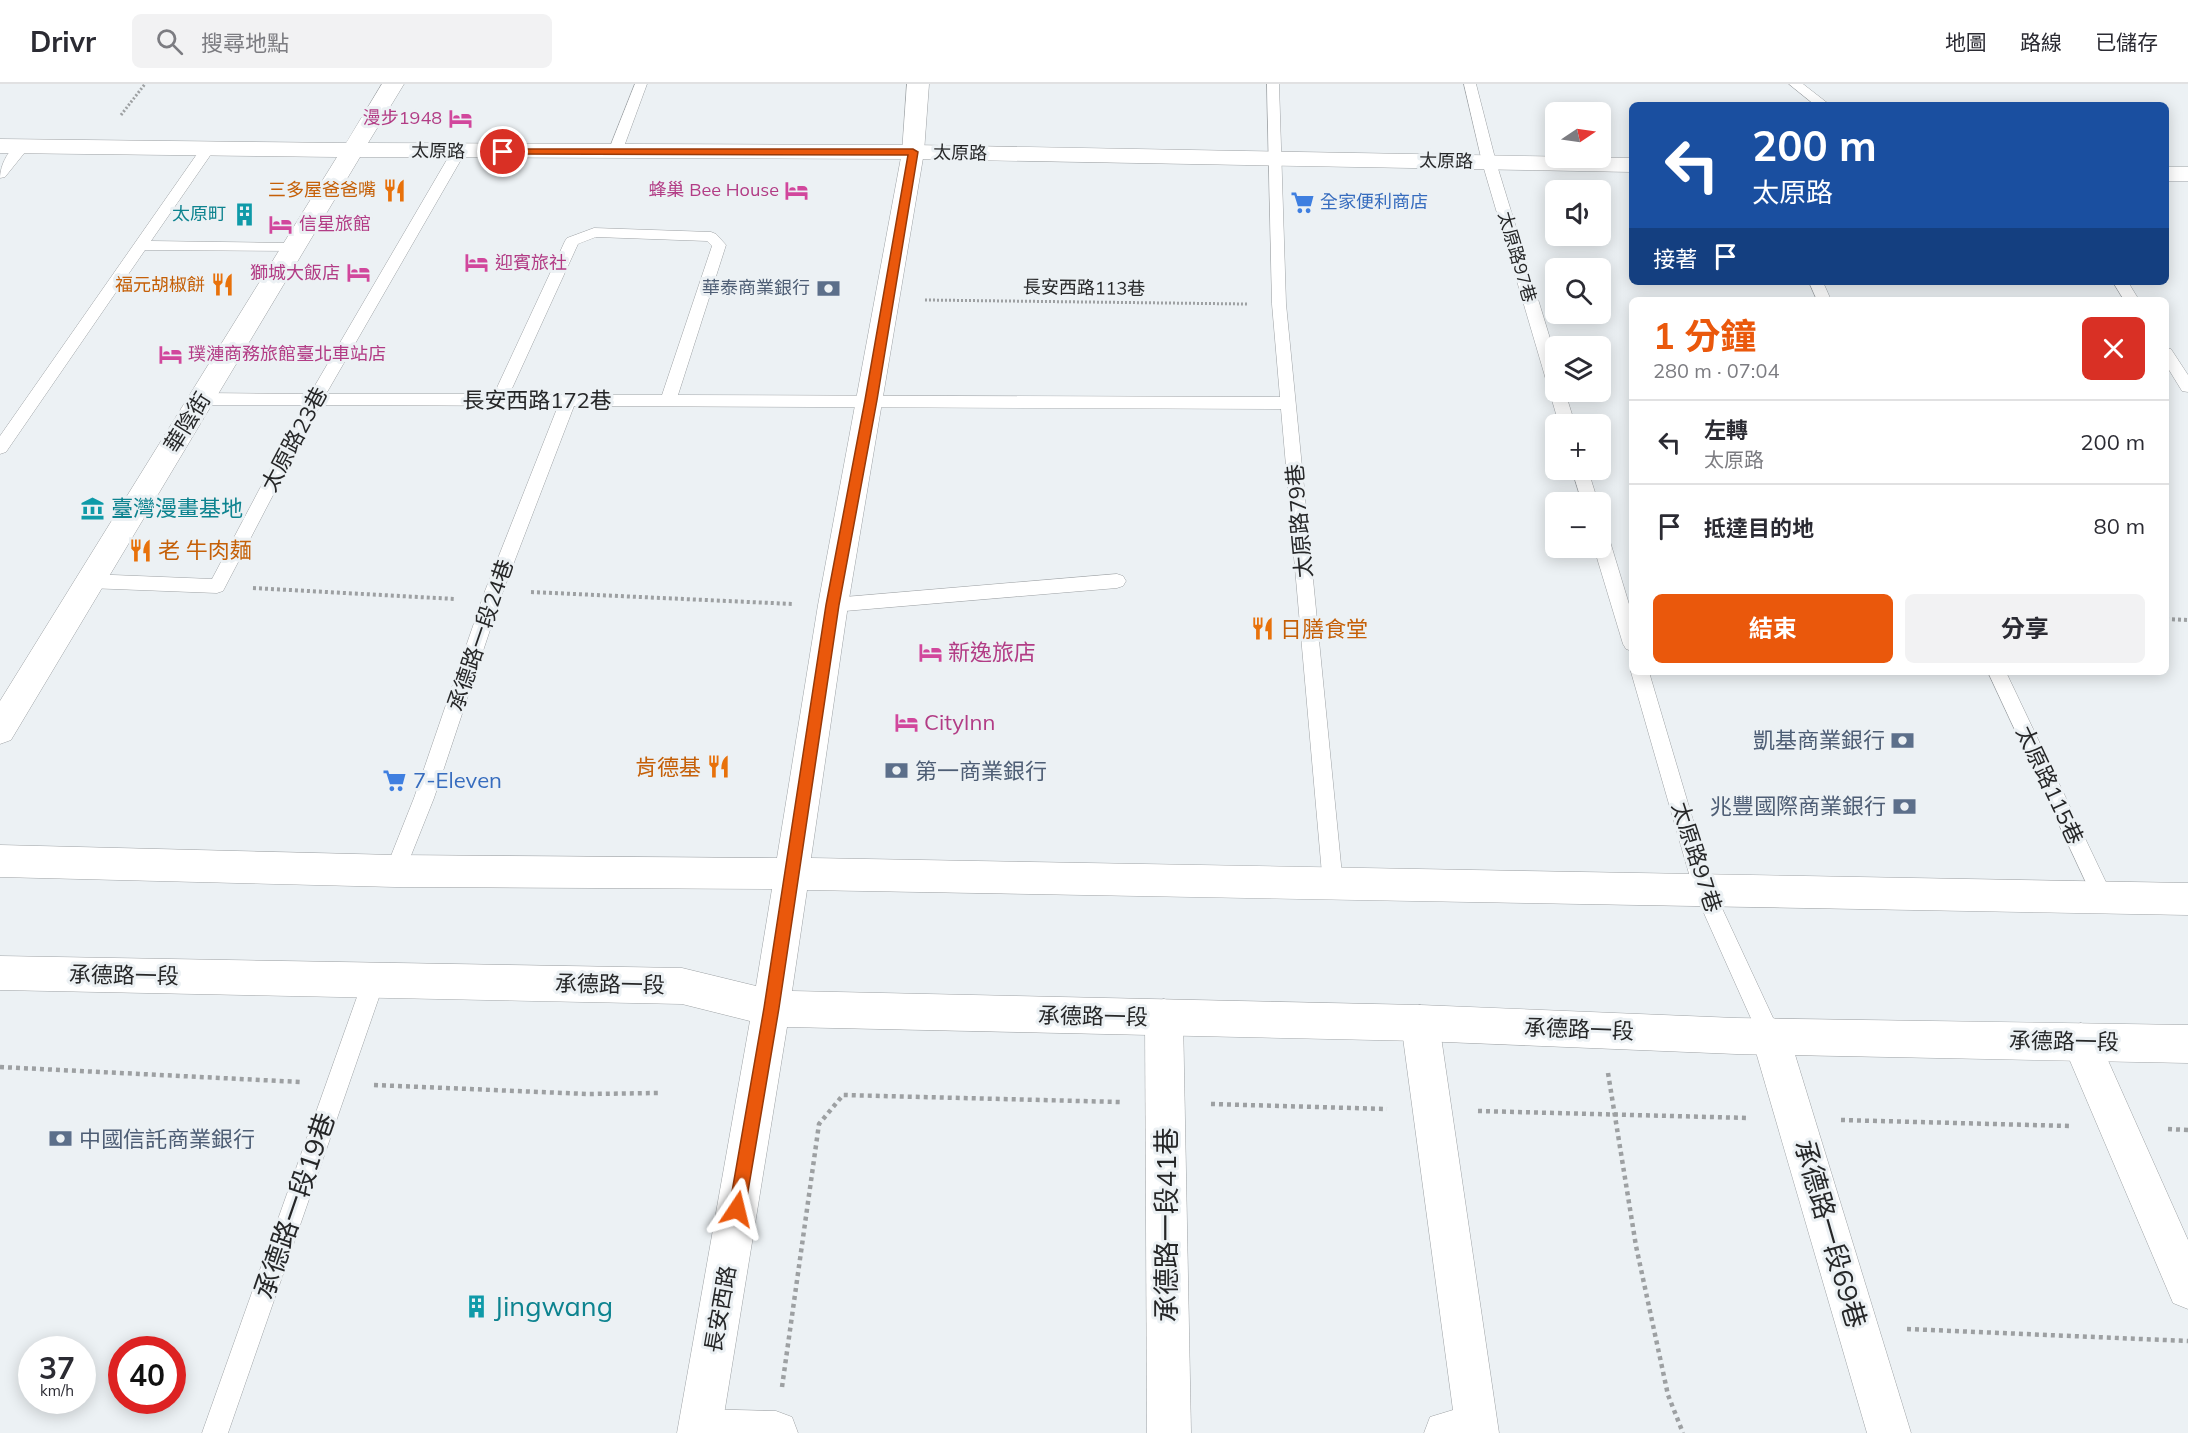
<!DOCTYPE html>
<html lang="zh-TW">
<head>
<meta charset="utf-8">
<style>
  :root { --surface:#fff; --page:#f2f2f3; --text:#2b2b33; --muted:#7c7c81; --line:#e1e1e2; --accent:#ea580c }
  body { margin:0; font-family:Mulish,"Noto Sans TC",sans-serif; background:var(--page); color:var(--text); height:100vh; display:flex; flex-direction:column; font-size:22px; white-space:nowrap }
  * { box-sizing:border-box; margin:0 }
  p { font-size:20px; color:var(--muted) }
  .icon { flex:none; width:33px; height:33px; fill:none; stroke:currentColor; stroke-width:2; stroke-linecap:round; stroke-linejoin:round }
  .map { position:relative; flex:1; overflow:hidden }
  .drawer { position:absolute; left:1629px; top:213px; width:540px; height:378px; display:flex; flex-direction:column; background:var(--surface); border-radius:9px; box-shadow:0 3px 15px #0003 }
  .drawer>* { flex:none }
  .banner { position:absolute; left:1629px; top:18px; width:540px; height:183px; border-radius:9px; box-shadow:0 3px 15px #0003; background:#1a4fa0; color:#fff; overflow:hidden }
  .needle { width:39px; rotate:77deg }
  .tools { position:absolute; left:1545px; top:18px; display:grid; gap:12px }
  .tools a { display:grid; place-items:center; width:66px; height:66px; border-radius:9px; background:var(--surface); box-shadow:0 3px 15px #0003; font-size:30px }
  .speed { position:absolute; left:18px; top:1252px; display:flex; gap:12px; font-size:30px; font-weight:700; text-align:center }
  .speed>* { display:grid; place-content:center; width:78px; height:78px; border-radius:50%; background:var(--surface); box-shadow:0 3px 15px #0003; line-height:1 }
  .speed small { font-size:15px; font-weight:400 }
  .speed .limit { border:9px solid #d22; background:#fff; color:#111 }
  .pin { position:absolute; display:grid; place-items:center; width:51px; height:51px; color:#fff; margin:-26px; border:3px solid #fff; border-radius:50%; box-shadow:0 2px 6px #0007 }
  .me { position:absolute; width:66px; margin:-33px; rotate:10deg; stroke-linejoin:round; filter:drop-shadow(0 0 4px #0008) }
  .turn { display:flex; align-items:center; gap:21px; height:126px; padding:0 24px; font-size:27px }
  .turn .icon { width:78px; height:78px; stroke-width:2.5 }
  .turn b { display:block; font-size:42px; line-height:51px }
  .then { display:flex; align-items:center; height:57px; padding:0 24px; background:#0003; gap:12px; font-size:22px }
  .round { display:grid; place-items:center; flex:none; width:63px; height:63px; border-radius:9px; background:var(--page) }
  .head { display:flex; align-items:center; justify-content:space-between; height:102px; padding:0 24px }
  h1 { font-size:36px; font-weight:700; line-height:45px; color:var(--accent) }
  .button { display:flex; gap:12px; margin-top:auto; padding:12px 24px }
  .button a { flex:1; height:69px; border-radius:9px; background:var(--accent); color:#fff; font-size:24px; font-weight:700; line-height:69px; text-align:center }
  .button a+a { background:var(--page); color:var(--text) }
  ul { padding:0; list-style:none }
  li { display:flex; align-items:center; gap:18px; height:84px; padding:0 24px; border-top:2px solid var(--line) }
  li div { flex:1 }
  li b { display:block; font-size:22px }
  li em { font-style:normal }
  header { display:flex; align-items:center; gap:36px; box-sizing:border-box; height:84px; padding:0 30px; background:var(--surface); border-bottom:2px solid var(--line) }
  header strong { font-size:28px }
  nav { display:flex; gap:33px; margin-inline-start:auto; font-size:21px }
  .search { width:420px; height:54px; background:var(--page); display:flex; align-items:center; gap:15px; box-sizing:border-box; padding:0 21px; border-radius:9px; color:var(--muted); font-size:22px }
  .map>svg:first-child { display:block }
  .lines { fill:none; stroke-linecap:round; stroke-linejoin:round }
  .lane-casing { stroke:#9ea2a5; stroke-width:1 }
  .street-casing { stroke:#9ea2a5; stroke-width:1 }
  .secondary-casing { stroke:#9ea2a5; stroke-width:1 }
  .path-far2 { stroke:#9da0a2; stroke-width:3; stroke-dasharray:2 2; stroke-linecap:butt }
  .path-far1 { stroke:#9da0a2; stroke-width:4; stroke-dasharray:3 3; stroke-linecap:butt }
  .path { stroke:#9da0a2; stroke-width:4.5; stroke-dasharray:4 4; stroke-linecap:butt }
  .lane { fill:#fff; fill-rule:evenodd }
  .street { fill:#fff; fill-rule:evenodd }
  .secondary { fill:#fff; fill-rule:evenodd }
  .route { fill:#ea580c; stroke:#983908; stroke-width:1.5 }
  .labels { text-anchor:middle; stroke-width:6; stroke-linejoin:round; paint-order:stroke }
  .far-hotel-label { font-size:18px; fill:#b23c85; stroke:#ecf1f4; text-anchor:end }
  .far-street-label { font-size:18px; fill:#262728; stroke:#ecf1f4 }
  .far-food-label { font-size:18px; fill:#c56008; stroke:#ecf1f4; text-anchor:end }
  .far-shop-label { font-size:18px; fill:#366cbe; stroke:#ecf1f4; text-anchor:start }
  .far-culture-label { font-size:18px; fill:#0d838f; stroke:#ecf1f4; text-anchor:end }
  .far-service-label { font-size:18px; fill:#4e5e75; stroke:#ecf1f4; text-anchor:end }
  .street-label { font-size:22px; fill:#262728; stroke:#ecf1f4 }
  .culture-label { font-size:22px; fill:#0d838f; stroke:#ecf1f4; text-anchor:start }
  .food-label { font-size:22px; fill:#c56008; stroke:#ecf1f4; text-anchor:start }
  .hotel-label { font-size:22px; fill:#b23c85; stroke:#ecf1f4; text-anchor:start }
  .service-label { font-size:22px; fill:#4e5e75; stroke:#ecf1f4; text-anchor:end }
  .shop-label { font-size:22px; fill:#366cbe; stroke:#ecf1f4; text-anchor:start }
  .near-street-label { font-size:27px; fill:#262728; stroke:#ecf1f4 }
  .near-culture-label { font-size:27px; fill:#0d838f; stroke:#ecf1f4; text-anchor:start }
</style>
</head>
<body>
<header>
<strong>Drivr</strong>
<div class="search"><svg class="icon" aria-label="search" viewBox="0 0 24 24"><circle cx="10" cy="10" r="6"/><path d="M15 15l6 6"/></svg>搜尋地點</div>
<nav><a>地圖</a><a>路線</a><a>已儲存</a></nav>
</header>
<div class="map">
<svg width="2188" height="1349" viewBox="0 0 2188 1349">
  <rect width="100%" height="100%" fill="#ecf1f4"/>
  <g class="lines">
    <defs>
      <g id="lane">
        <polygon points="635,0 647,0 622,68 620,71 610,71 608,68"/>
        <path d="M1267 0H1279L1286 220 1343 801 1340 808 1333 810 1326 808 1323 801 1281 325 574 322 503 507 434 714 402 794 395 796 388 794 385 787 414 714 485 507 558 322 320 321 223 507 217 509 88 504 82 502 79 497 82 492 88 490 212 495 304 321H202L196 319 194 315 196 311 202 309 310 310 452 67 459 63 466 67 326 310H494L565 157 567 154 594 144 711 148 716 150 726 161 678 311 1280 313 1272 220ZM596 153 707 157 712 162 662 311H509L578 160Z"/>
        <polygon points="1464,0 1476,0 1496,78 1556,274 1556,308 1565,308 1575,340 1559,340 1482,78"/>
        <polygon points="1789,0 1803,0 1830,21 1815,21"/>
        <path d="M23 58 30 62 5 93 0 94C0 81 9 62 23 58Z"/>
        <polygon points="209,59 216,63 151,157 293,159 300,164 298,167 145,166 6,368 0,370 0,352 204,60"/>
        <polygon points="1809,198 1823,198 1831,216 1817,216"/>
        <polygon points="2113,198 2128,198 2139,216 2124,216"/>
        <polygon points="2166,264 2171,265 2188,291 2188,308 2182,307 2166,281"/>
        <polygon points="1572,386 1588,386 1598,418 1582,418"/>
        <polygon points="1600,448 1606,449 1609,454 1632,530 1632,567 1626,565 1623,560 1594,464 1600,464"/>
        <polygon points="1117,490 1123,492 1126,497 1123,502 1117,504 833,528 827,526 824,521 827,516 833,514"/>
        <polygon points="1632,585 1632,588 1649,588 1714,807 1781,951 1778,959 1770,962 1762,959 1694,807 1631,588"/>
        <polygon points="1988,588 2006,588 2113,813 2110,820 2103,823 2096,820"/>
        <polygon points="374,886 382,889 385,896 228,1349 202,1349 363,896 366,889"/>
      </g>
      <g id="street">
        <polygon points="382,0 404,0 368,59 913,61 1632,74 1632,88 913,75 360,73 11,656 0,660 0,617 337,73 0,69 0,55 346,59"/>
        <rect x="2166" y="83" width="22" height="14"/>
        <polygon points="1164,915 1177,920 1183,933 1191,1349 1147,1349 1145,933 1151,920"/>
        <polygon points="1420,921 1433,926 1439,939 1499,1349 1424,1349 1430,1333 1453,1326 1401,939 1407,926"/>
        <polygon points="1770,933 1783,938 1789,951 1911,1349 1867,1349 1751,951 1757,938"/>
        <polygon points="2081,939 2094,945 2188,1156 2188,1225 2173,1219 2062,958 2068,945"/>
        <polygon points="699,1325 776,1327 792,1333 798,1349 678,1349 683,1331"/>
      </g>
      <polygon id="secondary" points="907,0 929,0 924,68 848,521 811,774 2188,799 2188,831 807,806 792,907 1420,921 1736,934 2188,941 2188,979 1736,970 1420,957 787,943 721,1349 677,1349 750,937 682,920 0,906 0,872 682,884 756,902 772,805 395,803 0,793 0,761 395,771 777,774 818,521 902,68"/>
    </defs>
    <use href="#lane" class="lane-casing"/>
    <use href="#street" class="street-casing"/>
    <use href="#secondary" class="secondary-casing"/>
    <g class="path-far2">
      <polyline points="121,31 145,0"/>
      <polyline points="925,216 1247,220"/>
    </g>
    <g class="path-far1">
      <polyline points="253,504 455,515"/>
      <polyline points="531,508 793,520"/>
      <polyline points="2166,535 2188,536"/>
    </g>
    <g class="path">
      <polyline points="0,983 301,998"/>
      <polyline points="1608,989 1636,1162 1668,1311 1683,1349"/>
      <polyline points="374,1001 588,1010 658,1009"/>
      <polyline points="1211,1020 1387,1025"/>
      <polyline points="1478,1027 1749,1034"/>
      <polyline points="1841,1036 2070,1042"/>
      <polyline points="2168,1045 2188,1046"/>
      <polyline points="1907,1245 2188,1257"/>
      <polyline points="782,1303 819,1040 843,1011 1120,1018"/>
    </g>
    <use href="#lane" class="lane"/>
    <use href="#street" class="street"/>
    <use href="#secondary" class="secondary"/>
  </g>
  <polygon class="route" points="500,65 913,65 918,68 877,316 839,521 779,924 745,1125 743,1131 737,1134 731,1131 729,1125 764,924 826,521 865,316 908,71 503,70 499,68"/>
  <defs>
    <symbol id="hotel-bare" viewBox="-9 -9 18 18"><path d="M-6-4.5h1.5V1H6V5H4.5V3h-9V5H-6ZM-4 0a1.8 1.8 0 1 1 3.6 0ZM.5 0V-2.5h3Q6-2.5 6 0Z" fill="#d1479c" stroke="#ecf1f4" stroke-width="2.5" paint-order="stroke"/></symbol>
    <symbol id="restaurant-bare" viewBox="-9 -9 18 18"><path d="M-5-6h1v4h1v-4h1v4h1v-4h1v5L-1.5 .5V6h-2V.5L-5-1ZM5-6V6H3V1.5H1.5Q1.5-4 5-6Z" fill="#e8710a" stroke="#ecf1f4" stroke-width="2.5" paint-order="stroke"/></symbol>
    <symbol id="supermarket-bare" viewBox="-9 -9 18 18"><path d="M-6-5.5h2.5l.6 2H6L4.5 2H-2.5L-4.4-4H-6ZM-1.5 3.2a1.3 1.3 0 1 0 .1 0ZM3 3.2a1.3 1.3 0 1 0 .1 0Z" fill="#3f7fe0" stroke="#ecf1f4" stroke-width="2.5" paint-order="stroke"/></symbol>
    <symbol id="building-bare" viewBox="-9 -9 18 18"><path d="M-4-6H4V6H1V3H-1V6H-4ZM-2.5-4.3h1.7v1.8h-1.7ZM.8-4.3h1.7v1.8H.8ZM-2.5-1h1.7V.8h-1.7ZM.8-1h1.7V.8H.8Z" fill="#0f9aa8" stroke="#ecf1f4" stroke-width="2.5" paint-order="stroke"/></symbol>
    <symbol id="bank-bare" viewBox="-9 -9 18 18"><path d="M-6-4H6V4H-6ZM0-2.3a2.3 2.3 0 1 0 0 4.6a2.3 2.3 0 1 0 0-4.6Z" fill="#5c6f8a" stroke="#ecf1f4" stroke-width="2.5" paint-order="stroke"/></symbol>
    <symbol id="museum-bare" viewBox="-9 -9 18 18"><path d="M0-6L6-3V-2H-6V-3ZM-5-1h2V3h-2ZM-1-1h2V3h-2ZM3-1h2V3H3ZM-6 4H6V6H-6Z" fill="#0f9aa8" stroke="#ecf1f4" stroke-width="2.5" paint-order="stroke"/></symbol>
  </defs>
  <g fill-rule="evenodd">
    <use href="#hotel-bare" x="444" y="18" width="33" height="33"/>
    <use href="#restaurant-bare" x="378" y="90" width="33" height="33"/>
    <use href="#hotel-bare" x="780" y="90" width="33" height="33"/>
    <use href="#supermarket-bare" x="1286" y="102" width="33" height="33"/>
    <use href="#building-bare" x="228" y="114" width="33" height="33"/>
    <use href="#hotel-bare" x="264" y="124" width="33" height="33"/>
    <use href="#hotel-bare" x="460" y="162" width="33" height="33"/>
    <use href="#hotel-bare" x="342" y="172" width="33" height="33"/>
    <use href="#restaurant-bare" x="206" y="184" width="33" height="33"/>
    <use href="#bank-bare" x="812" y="188" width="33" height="33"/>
    <use href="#hotel-bare" x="154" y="254" width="33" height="33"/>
    <use href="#museum-bare" x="76" y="408" width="33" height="33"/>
    <use href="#restaurant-bare" x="124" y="450" width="33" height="33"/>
    <use href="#restaurant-bare" x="1246" y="528" width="33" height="33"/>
    <use href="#hotel-bare" x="914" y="552" width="33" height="33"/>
    <use href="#hotel-bare" x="890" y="622" width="33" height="33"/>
    <use href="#bank-bare" x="1886" y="640" width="33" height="33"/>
    <use href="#restaurant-bare" x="702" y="666" width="33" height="33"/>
    <use href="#bank-bare" x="880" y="670" width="33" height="33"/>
    <use href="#supermarket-bare" x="378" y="680" width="33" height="33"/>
    <use href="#bank-bare" x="1888" y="706" width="33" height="33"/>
    <use href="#bank-bare" x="44" y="1038" width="33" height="33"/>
    <use href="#building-bare" x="460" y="1206" width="33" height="33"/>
  </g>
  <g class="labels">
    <g class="far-hotel-label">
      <text x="442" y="40">漫步1948</text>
      <text x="779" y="112">蜂巢 Bee House</text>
      <text x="299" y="146" text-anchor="start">信星旅館</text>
      <text x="495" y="185" text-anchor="start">迎賓旅社</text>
      <text x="340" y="195">獅城大飯店</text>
      <text x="188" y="276" text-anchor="start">璞漣商務旅館臺北車站店</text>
    </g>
    <g class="far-street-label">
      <text transform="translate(438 67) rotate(1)" y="6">太原路</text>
      <text transform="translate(960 69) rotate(1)" y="6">太原路</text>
      <text transform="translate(1446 77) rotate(1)" y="6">太原路</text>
      <text transform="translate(1517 173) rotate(74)" y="6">太原路97巷</text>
      <text transform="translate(1084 204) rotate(1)" y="6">長安西路113巷</text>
    </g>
    <g class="far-food-label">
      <text x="376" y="112">三多屋爸爸嘴</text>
      <text x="205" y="207">福元胡椒餅</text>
    </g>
    <g class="far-shop-label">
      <text x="1320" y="124">全家便利商店</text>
    </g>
    <g class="far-culture-label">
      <text x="226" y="136">太原町</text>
    </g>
    <g class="far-service-label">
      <text x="810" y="210">華泰商業銀行</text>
    </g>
    <g class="street-label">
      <text x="537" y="324">長安西路172巷</text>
      <text transform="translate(187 338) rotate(-58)" y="8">華陰街</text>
      <text transform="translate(294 355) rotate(-62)" y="8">太原路23巷</text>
      <text transform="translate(1299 437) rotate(-95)" y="8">太原路79巷</text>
      <text transform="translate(480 551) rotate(-71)" y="8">承德路一段24巷</text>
      <text transform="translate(2050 701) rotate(65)" y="8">太原路115巷</text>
      <text transform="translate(1697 773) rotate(72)" y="8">太原路97巷</text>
      <text transform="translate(124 891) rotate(1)" y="8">承德路一段</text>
      <text transform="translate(610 900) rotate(1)" y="8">承德路一段</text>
      <text transform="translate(1093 932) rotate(1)" y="8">承德路一段</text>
      <text transform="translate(1579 945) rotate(2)" y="8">承德路一段</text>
      <text transform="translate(2064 957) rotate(1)" y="8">承德路一段</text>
      <text transform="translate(720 1225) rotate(-80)" y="8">長安西路</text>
    </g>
    <g class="culture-label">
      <text x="111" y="432">臺灣漫畫基地</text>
    </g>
    <g class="food-label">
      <text x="158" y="474">老 牛肉麺</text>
      <text x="1280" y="553">日膳食堂</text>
      <text x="701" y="691" text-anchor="end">肯德基</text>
    </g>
    <g class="hotel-label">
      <text x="948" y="576">新逸旅店</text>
      <text x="924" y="646">CityInn</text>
    </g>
    <g class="service-label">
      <text x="1885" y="664">凱基商業銀行</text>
      <text x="915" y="695" text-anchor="start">第一商業銀行</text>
      <text x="1886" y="730">兆豐國際商業銀行</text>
      <text x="79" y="1063" text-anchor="start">中國信託商業銀行</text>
    </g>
    <g class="shop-label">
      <text x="413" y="704">7-Eleven</text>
    </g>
    <g class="near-street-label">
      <text transform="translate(295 1122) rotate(-71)" y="9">承德路一段19巷</text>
      <text transform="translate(1167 1141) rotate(-90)" y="9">承德路一段41巷</text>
      <text transform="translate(1830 1150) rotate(74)" y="9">承德路一段69巷</text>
    </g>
    <g class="near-culture-label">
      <text x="494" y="1232">Jingwang</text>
    </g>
  </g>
</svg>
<div class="tools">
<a><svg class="needle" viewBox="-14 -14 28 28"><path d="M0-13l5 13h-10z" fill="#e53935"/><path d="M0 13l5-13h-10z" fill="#7c7c81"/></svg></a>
<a><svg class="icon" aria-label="sound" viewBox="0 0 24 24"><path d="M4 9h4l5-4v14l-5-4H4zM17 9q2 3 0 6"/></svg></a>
<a><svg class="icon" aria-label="search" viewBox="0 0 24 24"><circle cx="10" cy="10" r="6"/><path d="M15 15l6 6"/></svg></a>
<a><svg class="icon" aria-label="layers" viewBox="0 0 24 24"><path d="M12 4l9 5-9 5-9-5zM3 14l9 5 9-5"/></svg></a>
<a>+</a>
<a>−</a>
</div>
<div class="speed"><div>37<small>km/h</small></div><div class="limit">40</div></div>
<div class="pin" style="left:503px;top:68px;background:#d93025"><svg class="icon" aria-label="arrive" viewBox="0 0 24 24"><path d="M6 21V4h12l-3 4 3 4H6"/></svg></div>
<svg class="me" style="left:737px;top:1125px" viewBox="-20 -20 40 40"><path d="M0-17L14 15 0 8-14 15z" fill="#ea580c" stroke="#fff" stroke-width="4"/></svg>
<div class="banner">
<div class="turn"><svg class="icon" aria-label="left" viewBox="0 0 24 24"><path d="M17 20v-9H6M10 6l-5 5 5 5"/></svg><div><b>200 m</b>太原路</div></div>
<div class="then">接著<svg class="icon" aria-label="arrive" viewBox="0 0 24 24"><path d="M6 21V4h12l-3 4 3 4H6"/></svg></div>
</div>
<section class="drawer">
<div class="head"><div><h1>1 分鐘</h1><p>280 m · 07:04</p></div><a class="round" style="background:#d93025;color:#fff"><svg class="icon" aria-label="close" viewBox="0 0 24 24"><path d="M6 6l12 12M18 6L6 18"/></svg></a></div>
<ul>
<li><svg class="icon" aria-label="left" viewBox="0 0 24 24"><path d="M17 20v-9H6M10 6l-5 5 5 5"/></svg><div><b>左轉</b><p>太原路</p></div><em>200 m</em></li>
<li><svg class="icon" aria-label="arrive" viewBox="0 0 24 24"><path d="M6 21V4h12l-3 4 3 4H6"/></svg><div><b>抵達目的地</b></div><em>80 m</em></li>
</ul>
<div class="button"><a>結束</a><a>分享</a></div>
</section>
</div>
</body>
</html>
